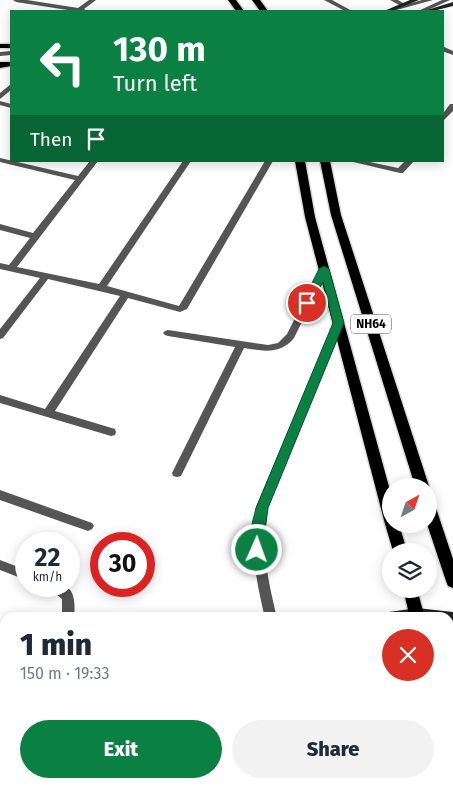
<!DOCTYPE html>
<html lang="en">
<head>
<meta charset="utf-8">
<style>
  :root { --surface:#fff; --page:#f2f2f3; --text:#1f2937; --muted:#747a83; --accent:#0b8043 }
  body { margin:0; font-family:"Fira Sans",sans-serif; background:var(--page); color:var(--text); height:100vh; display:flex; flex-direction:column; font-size:19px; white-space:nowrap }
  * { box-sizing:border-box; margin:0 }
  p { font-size:16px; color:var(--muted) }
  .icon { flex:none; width:28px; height:28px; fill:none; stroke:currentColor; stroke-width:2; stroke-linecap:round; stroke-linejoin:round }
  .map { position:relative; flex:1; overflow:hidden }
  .details { position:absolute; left:0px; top:612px; width:454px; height:176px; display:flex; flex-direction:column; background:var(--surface); border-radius:15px 15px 0 0; box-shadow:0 2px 12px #0003 }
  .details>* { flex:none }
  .banner { position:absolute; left:10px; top:10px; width:434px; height:152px; border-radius:0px; box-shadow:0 2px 12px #0003; background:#0b8043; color:#fff; overflow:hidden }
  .needle { width:32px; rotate:40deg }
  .tools { position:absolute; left:382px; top:478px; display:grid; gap:10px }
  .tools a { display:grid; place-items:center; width:55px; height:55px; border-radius:50%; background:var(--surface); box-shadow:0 2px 12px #0003; font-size:25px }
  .speed { position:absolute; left:15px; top:532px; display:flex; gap:10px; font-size:25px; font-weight:700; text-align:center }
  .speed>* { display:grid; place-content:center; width:65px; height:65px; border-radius:50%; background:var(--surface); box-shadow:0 2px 12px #0003; line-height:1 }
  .speed small { font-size:12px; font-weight:400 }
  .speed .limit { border:8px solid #d22; background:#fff; color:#111 }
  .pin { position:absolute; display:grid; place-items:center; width:42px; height:42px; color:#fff; margin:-21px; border:2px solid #fff; border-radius:50%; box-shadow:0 1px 5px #0007 }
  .me { position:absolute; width:55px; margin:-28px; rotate:2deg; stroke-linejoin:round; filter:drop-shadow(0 0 4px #0008) }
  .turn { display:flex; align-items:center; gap:18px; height:105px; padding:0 20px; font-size:22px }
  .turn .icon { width:65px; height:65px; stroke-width:2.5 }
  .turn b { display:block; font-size:35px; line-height:42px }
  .then { display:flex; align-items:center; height:48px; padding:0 20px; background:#0003; gap:10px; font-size:19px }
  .round { display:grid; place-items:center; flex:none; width:52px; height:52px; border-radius:26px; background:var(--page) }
  .head { display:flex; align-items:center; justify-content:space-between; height:85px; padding:0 20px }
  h1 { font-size:30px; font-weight:800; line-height:38px }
  .action { display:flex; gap:10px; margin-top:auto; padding:10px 20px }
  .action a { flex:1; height:58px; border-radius:30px; background:var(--accent); color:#fff; font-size:20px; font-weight:800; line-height:58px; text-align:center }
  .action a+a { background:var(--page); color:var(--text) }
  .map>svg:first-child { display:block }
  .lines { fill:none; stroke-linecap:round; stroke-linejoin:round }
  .primary-casing { stroke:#dbdbdb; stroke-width:3 }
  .lane { fill:#555; fill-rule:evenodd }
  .street { fill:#555; fill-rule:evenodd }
  .secondary { fill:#222; fill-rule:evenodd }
  .primary { fill:#000; fill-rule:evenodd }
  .route { fill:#0b8043; stroke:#07532c }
  .labels { text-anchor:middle; stroke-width:4; stroke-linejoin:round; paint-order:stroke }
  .shield { fill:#fff; stroke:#4c4c4c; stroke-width:1 }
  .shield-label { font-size:12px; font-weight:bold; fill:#000 }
</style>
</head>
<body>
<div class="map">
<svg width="453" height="788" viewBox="0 0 453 788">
  <rect width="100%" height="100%" fill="#fff"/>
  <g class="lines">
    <defs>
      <g id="primary">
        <polygon points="228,0 236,0 244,11 236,11"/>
        <polygon points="252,0 260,0 268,11 260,11"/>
        <rect x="0" y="44" width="11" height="4"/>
        <polygon points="0,62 11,62 11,66 0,68"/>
        <polygon points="295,161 305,161 315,217 391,494 391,524 399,524 407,551 393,551 385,524 305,217"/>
        <polygon points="320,161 330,161 341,215 429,486 415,486 331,215"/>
        <polygon points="429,502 434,504 436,508 453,559 453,588 448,586 446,581 427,524 429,524"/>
        <polygon points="403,589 417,589 425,618 410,618"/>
        <polygon points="449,674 453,676 453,699 449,697"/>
      </g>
    </defs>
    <use href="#primary" class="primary-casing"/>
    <g class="lane">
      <polygon points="422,0 433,0 393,11 390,9"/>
      <polygon points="442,0 450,0 426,11 418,11"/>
      <polygon points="11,51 11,55 0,56 0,52"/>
    </g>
    <g class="street">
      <polygon points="13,0 27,0 78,8 89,0 96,0 84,9 87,11 74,11 16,2"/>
      <polygon points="324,0 332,0 352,11 345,11"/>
      <polygon points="390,0 398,0 406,5 401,6"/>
      <polygon points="442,46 453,51 453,55 442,51"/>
      <polygon points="11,84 11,90 0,99 0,93"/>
      <polygon points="0,101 11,104 11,108 0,105"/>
      <polygon points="450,104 453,104 453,111 442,122 442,115"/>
      <polygon points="0,158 78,176 90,161 98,161 17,267 99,284 183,161 191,161 107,286 179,306 265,161 273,161 187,309 180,312 128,298 55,411 115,429 116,432 115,435 111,436 0,403 0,395 45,409 120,296 48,279 3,338 0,339 0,329 40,278 0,269 0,263 9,265 30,238 0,230 0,224 33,233 75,180 0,162"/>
      <polygon points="349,161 365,161 398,168 405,161 414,161 403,173 400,173"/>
      <path d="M324 266 328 269 294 338C280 355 263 351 244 348L181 476 177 477 173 476 172 473 235 347 168 336 165 335 163 333 165 331 168 330 268 345 278 343 287 334 320 269Z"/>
      <path d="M339 320 344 323 268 507C260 546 268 580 277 618H265C256 580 249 546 256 507L334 323Z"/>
      <polygon points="0,490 92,523 94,526 92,529 88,531 0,500"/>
      <polygon points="0,560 26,570 26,580 0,570"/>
      <path d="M49 586C54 586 62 585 66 587 76 591 75 609 74 618H62V599L51 590Z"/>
      <polygon points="36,784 50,784 49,788 35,788"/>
      <polygon points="224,784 238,784 239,788 225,788"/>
      <polygon points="332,784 346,784 347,788 333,788"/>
    </g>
    <g class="secondary">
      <polygon points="410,0 419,0 392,11 384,11"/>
      <polygon points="453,2 453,6 433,11 424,11"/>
      <polygon points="417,608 453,612 453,624 449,623 449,618 383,618 385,614 389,612"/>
      <rect x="0" y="643" width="5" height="12"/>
    </g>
    <use href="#primary" class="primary"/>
  </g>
  <path class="route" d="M324 266 329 269 344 323 268 508 262 554 257 556 252 554C246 540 253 522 256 508L333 323 323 282 311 305H304L302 303 319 269Z"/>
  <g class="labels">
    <rect class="shield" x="351" y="314.5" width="40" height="19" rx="4"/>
    <g class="shield-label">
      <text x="371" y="328">NH64</text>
    </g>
  </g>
</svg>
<div class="tools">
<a><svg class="needle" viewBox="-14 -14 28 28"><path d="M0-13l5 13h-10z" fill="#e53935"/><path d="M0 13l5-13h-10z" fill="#747a83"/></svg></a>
<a><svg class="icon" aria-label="layers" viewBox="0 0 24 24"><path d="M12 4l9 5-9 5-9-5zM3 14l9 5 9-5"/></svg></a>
</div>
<div class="speed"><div>22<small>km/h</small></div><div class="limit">30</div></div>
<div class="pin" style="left:307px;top:303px;background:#d93025"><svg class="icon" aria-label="arrive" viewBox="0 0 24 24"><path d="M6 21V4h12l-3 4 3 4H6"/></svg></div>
<svg class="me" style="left:257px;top:550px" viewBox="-20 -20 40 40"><circle r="17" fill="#0b8043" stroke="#fff" stroke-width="3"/><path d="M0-11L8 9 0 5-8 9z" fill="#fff"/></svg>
<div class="banner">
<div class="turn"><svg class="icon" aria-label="left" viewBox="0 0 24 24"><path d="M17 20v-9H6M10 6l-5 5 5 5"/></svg><div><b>130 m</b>Turn left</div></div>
<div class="then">Then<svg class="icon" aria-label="arrive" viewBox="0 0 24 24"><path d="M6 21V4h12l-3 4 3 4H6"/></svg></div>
</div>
<section class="details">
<div class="head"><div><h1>1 min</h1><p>150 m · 19:33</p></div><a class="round" style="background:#d93025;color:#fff"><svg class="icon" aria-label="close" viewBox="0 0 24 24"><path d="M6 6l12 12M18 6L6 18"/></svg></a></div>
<div class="action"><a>Exit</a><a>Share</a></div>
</section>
</div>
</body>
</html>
